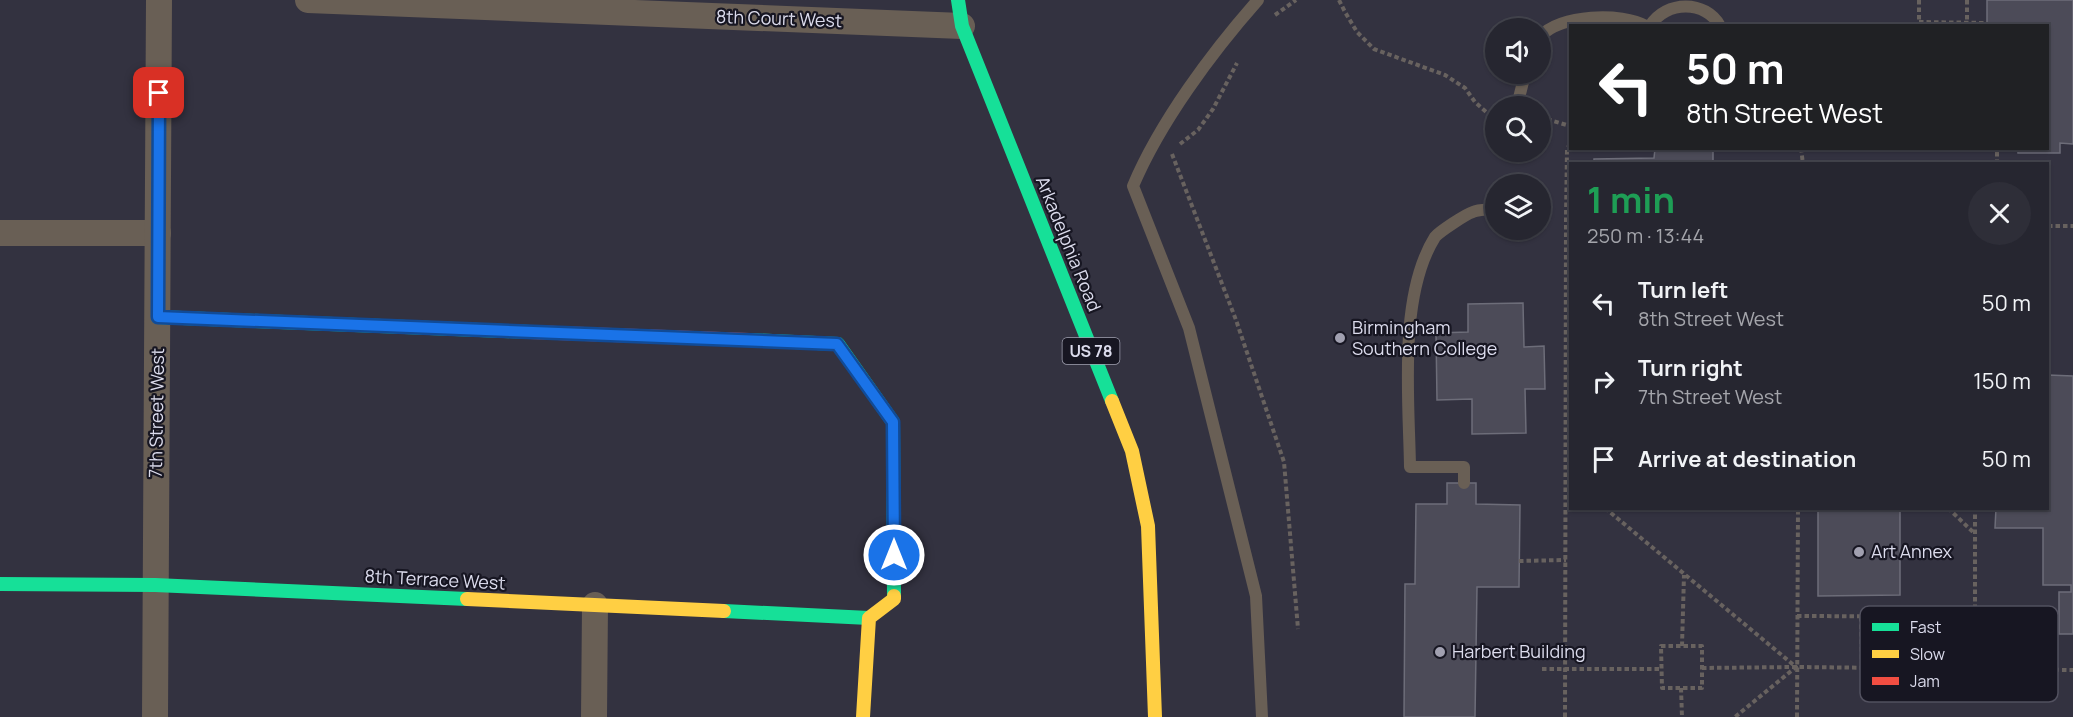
<!DOCTYPE html>
<html lang="en">
<head>
<meta charset="utf-8">
<style>
  :root { --surface:#262630; --page:#2e2e38; --text:#f1f3f6; --muted:#a4a5ab; --line:#42434c }
  body { margin:0; font-family:Manrope,sans-serif; background:var(--page); color:var(--text); height:100vh; display:flex; flex-direction:column; font-size:22px; white-space:nowrap }
  * { box-sizing:border-box; margin:0 }
  p { font-size:20px; color:var(--muted) }
  .icon { flex:none; width:33px; height:33px; fill:none; stroke:currentColor; stroke-width:2; stroke-linecap:round; stroke-linejoin:round }
  .map { position:relative; flex:1; overflow:hidden }
  .drawer { position:absolute; left:1569px; top:162px; width:480px; height:348px; display:flex; flex-direction:column; background:var(--surface); border-radius:0px; box-shadow:0 2px 4px #0004,0 0 0 2px var(--line) }
  .drawer>* { flex:none }
  .guide { position:absolute; left:1569px; top:24px; width:480px; height:126px; border-radius:0px; box-shadow:0 2px 4px #0004,0 0 0 2px var(--line); background:#202124; color:#fff; overflow:hidden }
  .tools { position:absolute; left:1485px; top:18px; display:grid; gap:12px }
  .tools a { display:grid; place-items:center; width:66px; height:66px; border-radius:50%; background:var(--surface); box-shadow:0 2px 4px #0004,0 0 0 2px var(--line); font-size:30px }
  .pin { position:absolute; display:grid; place-items:center; width:51px; height:51px; color:#fff; margin:-26px; border-radius:12px; box-shadow:0 3px 9px #0006 }
  .me { position:absolute; width:66px; margin:-33px; rotate:0deg; stroke-linejoin:round; filter:drop-shadow(0 0 4px #0008) }
  .turn { display:flex; align-items:center; gap:21px; height:126px; padding:0 18px; font-size:27px }
  .turn .icon { width:78px; height:78px; stroke-width:2.5 }
  .turn b { display:block; font-size:42px; line-height:51px }
  .round { display:grid; place-items:center; flex:none; width:63px; height:63px; border-radius:32px; background:var(--page) }
  .headline { display:flex; align-items:center; justify-content:space-between; height:102px; padding:0 18px }
  h1 { font-size:36px; font-weight:700; line-height:45px; color:#1e9e55 }
  ul { padding:0; list-style:none }
  li { display:flex; align-items:center; gap:18px; height:78px; padding:0 18px }
  li div { flex:1 }
  li b { display:block; font-size:22px }
  li em { font-style:normal }
  .map>svg:first-child { display:block }
  .building { fill:#4c4b58; stroke:#6d6d79; stroke-width:1.5 }
  .lines { fill:none; stroke-linecap:round; stroke-linejoin:round }
  .path { stroke:#68625f; stroke-width:4; stroke-dasharray:4.5 3; stroke-linecap:butt }
  .lane { stroke:#695f55; stroke-width:12 }
  .street { stroke:#695f55; stroke-width:26 }
  .fast { stroke:#16e098; stroke-width:14 }
  .slow { stroke:#ffcf43; stroke-width:14 }
  .jam { stroke:#f24e42; stroke-width:14 }
  .route-casing { stroke:#114b97; stroke-width:15 }
  .route { stroke:#1a73e8; stroke-width:10 }
  .poi-dot { fill:#a1a0b0; stroke:#171622; stroke-width:2 }
  .labels { text-anchor:middle; stroke-width:4.5; stroke-linejoin:round; paint-order:stroke }
  .shield { fill:#171622; stroke:#a1a1b0; stroke-width:1.5 }
  .shield-label { font-size:16px; font-weight:bold; fill:#dcdced }
  .street-label { font-size:18px; fill:#dcdced; stroke:#171622 }
  .poi-label { font-size:18px; fill:#dcdced; stroke:#171622; text-anchor:start }
  .key { fill:#171622; stroke:#52515f; stroke-width:1.5 }
  .key-label { font-size:16px; fill:#dcdced }
</style>
</head>
<body>
<div class="map">
<svg width="2073" height="717" viewBox="0 0 2073 717">
  <rect width="100%" height="100%" fill="#333240"/>
  <g class="building">
    <polygon points="1987,0 2073,0 2073,144 2060,143 2060,153 2018,153 2018,148 2048,148 2048,26 1987,26"/>
    <polygon points="1713,148 1713,161 1773,161 1773,164 1594,164 1594,159 1654,158 1655,149"/>
    <polygon points="1523,303 1524,347 1544,346 1545,389 1525,389 1526,433 1472,434 1472,399 1437,400 1436,333 1468,332 1468,304"/>
    <polygon points="2048,375 2073,376 2073,634 2059,634 2059,592 2071,592 2071,585 2043,585 2043,528 1995,528 1996,508 2048,508"/>
    <polygon points="1447,483 1476,483 1476,504 1520,505 1519,587 1477,587 1475,717 1404,717 1405,584 1415,584 1416,504 1447,504"/>
    <polygon points="1818,508 1900,508 1900,595 1818,596"/>
  </g>
  <g class="lines">
    <g class="path">
      <polyline points="1339,0 1345,12 1357,32 1374,49 1445,75 1465,88 1475,102 1492,117 1496,117"/>
      <polyline points="1919,0 1919,26"/>
      <polyline points="1967,0 1967,26"/>
      <polyline points="1275,15 1296,0"/>
      <polyline points="1919,22 1987,23"/>
      <polyline points="1540,117 1570,126"/>
      <polyline points="1180,144 1198,130 1213,109 1237,63"/>
      <polyline points="1801,148 1803,164"/>
      <polyline points="1172,154 1236,320 1284,462 1298,629"/>
      <polyline points="1997,164 1997,148"/>
      <polyline points="2048,226 2073,226"/>
      <polyline points="1605,508 1796,667 1735,717"/>
      <polyline points="1948,508 1975,534"/>
      <polyline points="1519,561 1566,560"/>
      <polyline points="1797,616 2042,617 2059,613"/>
      <polyline points="1861,617 1862,668"/>
      <polyline points="2042,617 2043,670"/>
      <polygon points="1661,646 1702,646 1702,688 1662,688"/>
      <polyline points="1682,646 1684,575"/>
      <polyline points="1702,668 1796,667 2073,670"/>
      <polyline points="1542,669 1662,669"/>
      <polyline points="1975,669 1975,508"/>
      <polyline points="1681,688 1682,717"/>
      <polyline points="1565,717 1566,217 1567,150 1570,143"/>
      <polyline points="1797,717 1798,508"/>
    </g>
    <g class="lane">
      <path d="M1258 0C1212 52 1160 122 1133 186L1189 328 1256 596 1262 717"/>
      <path d="M1650 26C1666 0 1706 0 1720 26"/>
      <path d="M1540 37C1559 14 1622 12 1646 26"/>
      <polyline points="1517,106 1525,74"/>
      <path d="M1464 483V467H1410C1409 399 1398 296 1435 237 1439 232 1466 214 1473 212 1479 209 1488 210 1496 209"/>
    </g>
    <g class="street">
      <polyline points="308,0 962,26"/>
      <polyline points="0,233 158,233"/>
      <polyline points="155,717 159,0"/>
      <polyline points="594,717 595,605"/>
    </g>
    <g class="fast">
      <polyline points="958,0 962,26 1112,401"/>
      <polyline points="158,317 530,332"/>
      <polyline points="749,340 838,344 893,422 894,596"/>
      <polyline points="0,584 155,585 467,599"/>
      <polyline points="724,611 869,618"/>
    </g>
    <g class="slow">
      <polyline points="1112,401 1132,451 1148,526 1155,717"/>
      <polyline points="467,599 724,611"/>
      <polyline points="863,717 869,618 894,599 894,596"/>
    </g>
    <polyline class="jam" points="530,332 749,340"/>
  </g>
  <g class="lines">
    <defs>
      <polyline id="route" points="159,93 158,317 837,344 893,422 894,555"/>
    </defs>
    <use href="#route" class="route-casing"/>
    <use href="#route" class="route"/>
  </g>
  <g class="poi-dot">
    <circle cx="1340" cy="338" r="6"/>
    <circle cx="1859" cy="552" r="6"/>
    <circle cx="1440" cy="652" r="6"/>
  </g>
  <g class="labels">
    <rect class="shield" x="1062.5" y="338" width="57" height="26" rx="4.5"/>
    <g class="shield-label">
      <text x="1091" y="357">US 78</text>
    </g>
    <g class="street-label">
      <text transform="translate(779 19) rotate(2)" y="6">8th Court West</text>
      <text transform="translate(1068 244) rotate(68)" y="6">Arkadelphia Road</text>
      <text transform="translate(157 413) rotate(-89)" y="6">7th Street West</text>
      <text transform="translate(435 580) rotate(3)" y="6">8th Terrace West</text>
    </g>
    <g class="poi-label">
      <text x="1352" y="334">Birmingham<tspan x="1352" dy="21">Southern College</tspan></text>
      <text x="1871" y="558">Art Annex</text>
      <text x="1452" y="658">Harbert Building</text>
    </g>
  </g>
  <rect x="1860" y="606" width="198" height="96" rx="9" class="key"/>
  <rect x="1872" y="623" width="27" height="8" fill="#16e098"/>
  <rect x="1872" y="650" width="27" height="8" fill="#ffcf43"/>
  <rect x="1872" y="677" width="27" height="8" fill="#f24e42"/>
  <g class="key-label">
    <text x="1910" y="633">Fast</text>
    <text x="1910" y="660">Slow</text>
    <text x="1910" y="687">Jam</text>
  </g>
</svg>
<div class="tools">
<a><svg class="icon" aria-label="sound" viewBox="0 0 24 24"><path d="M4 9h4l5-4v14l-5-4H4zM17 9q2 3 0 6"/></svg></a>
<a><svg class="icon" aria-label="search" viewBox="0 0 24 24"><circle cx="10" cy="10" r="6"/><path d="M15 15l6 6"/></svg></a>
<a><svg class="icon" aria-label="layers" viewBox="0 0 24 24"><path d="M12 4l9 5-9 5-9-5zM3 14l9 5 9-5"/></svg></a>
</div>
<div class="pin" style="left:159px;top:93px;background:#d93025"><svg class="icon" aria-label="arrive" viewBox="0 0 24 24"><path d="M6 21V4h12l-3 4 3 4H6"/></svg></div>
<svg class="me" style="left:894px;top:555px" viewBox="-20 -20 40 40"><circle r="17" fill="#1a73e8" stroke="#fff" stroke-width="3"/><path d="M0-11L8 9 0 5-8 9z" fill="#fff"/></svg>
<div class="guide">
<div class="turn"><svg class="icon" aria-label="left" viewBox="0 0 24 24"><path d="M17 20v-9H6M10 6l-5 5 5 5"/></svg><div><b>50 m</b>8th Street West</div></div>
</div>
<section class="drawer">
<div class="headline"><div><h1>1 min</h1><p>250 m · 13:44</p></div><a class="round"><svg class="icon" aria-label="close" viewBox="0 0 24 24"><path d="M6 6l12 12M18 6L6 18"/></svg></a></div>
<ul>
<li><svg class="icon" aria-label="left" viewBox="0 0 24 24"><path d="M17 20v-9H6M10 6l-5 5 5 5"/></svg><div><b>Turn left</b><p>8th Street West</p></div><em>50 m</em></li>
<li><svg class="icon" aria-label="right" viewBox="0 0 24 24"><path d="M7 20v-9h11M14 6l5 5-5 5"/></svg><div><b>Turn right</b><p>7th Street West</p></div><em>150 m</em></li>
<li><svg class="icon" aria-label="arrive" viewBox="0 0 24 24"><path d="M6 21V4h12l-3 4 3 4H6"/></svg><div><b>Arrive at destination</b></div><em>50 m</em></li>
</ul>
</section>
</div>
</body>
</html>
